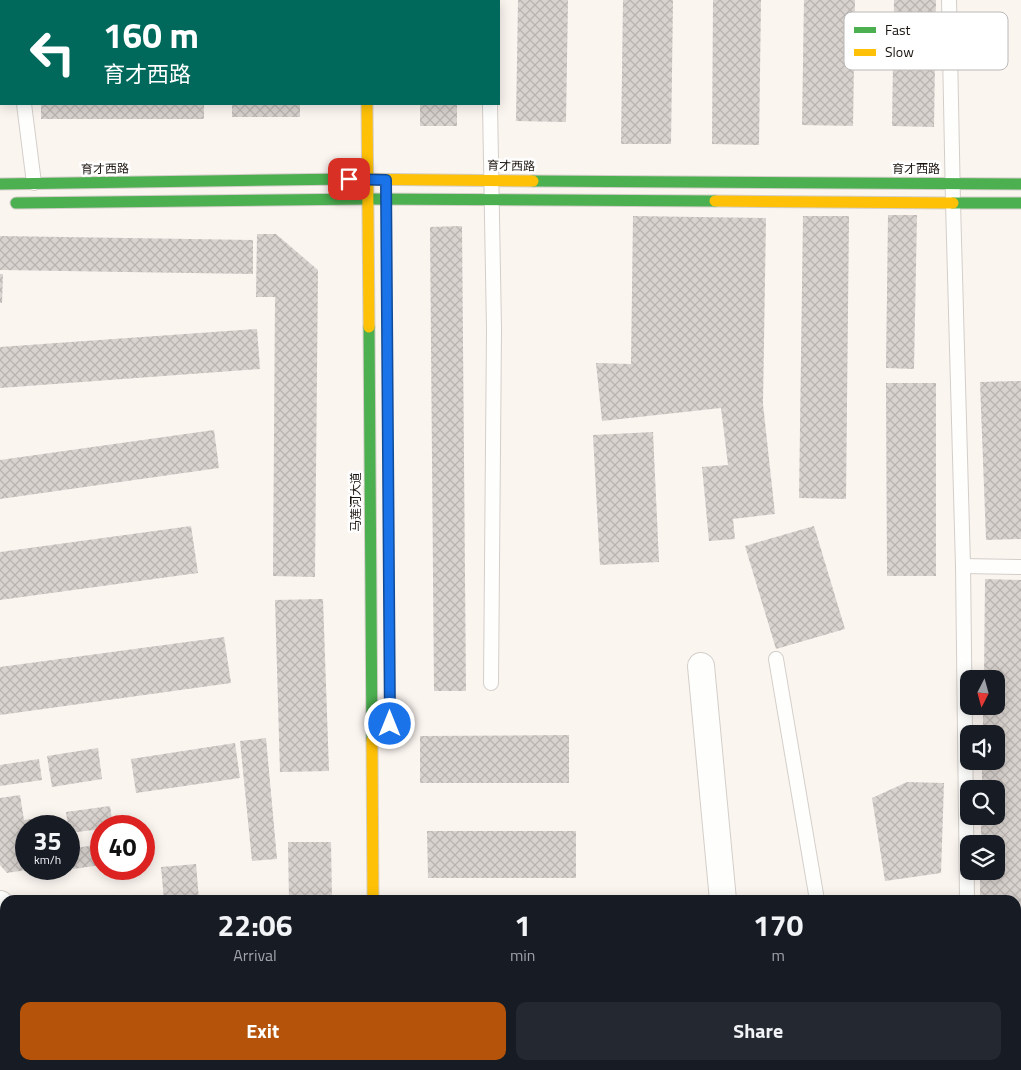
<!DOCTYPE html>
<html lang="en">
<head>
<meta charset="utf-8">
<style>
  :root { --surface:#171b24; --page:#242831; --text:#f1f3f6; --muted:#9ea1a6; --accent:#b45309 }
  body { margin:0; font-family:"Titillium Web","Noto Sans SC",sans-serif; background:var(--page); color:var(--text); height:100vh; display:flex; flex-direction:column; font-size:19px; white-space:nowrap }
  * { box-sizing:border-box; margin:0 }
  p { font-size:16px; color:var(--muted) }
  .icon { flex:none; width:28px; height:28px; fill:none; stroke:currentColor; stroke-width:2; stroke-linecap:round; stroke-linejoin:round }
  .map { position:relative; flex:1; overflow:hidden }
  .side { position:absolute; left:0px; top:895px; width:1021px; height:175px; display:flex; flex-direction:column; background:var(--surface); border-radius:15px 15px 0 0; box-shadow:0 2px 12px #0003 }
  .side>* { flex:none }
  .hud { position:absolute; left:0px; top:0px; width:500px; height:105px; box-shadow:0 2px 12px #0003; background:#00695c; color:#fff; overflow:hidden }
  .needle { width:32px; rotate:186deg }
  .fabs { position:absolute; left:960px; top:670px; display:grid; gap:10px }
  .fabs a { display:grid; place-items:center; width:45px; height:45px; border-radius:10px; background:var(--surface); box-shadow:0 2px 12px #0003; font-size:25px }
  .speed { position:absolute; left:15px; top:815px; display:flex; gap:10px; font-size:25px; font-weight:700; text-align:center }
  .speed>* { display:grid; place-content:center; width:65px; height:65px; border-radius:50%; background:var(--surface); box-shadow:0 2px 12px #0003; line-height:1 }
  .speed small { font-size:12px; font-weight:400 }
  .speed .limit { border:8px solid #d22; background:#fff; color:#111 }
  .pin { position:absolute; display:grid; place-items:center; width:42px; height:42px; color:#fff; margin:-21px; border-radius:10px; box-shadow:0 2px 8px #0006 }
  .me { position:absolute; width:55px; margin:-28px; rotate:0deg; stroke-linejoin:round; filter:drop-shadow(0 0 4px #0008) }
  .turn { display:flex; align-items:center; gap:18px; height:105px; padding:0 20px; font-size:22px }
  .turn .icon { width:65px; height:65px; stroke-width:2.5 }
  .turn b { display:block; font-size:35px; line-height:42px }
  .eta { display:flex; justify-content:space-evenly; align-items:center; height:85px; text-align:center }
  .eta b { font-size:30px; font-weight:700; line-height:35px }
  .cta { display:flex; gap:10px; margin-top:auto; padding:10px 20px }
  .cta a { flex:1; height:58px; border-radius:10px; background:var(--accent); color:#fff; font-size:20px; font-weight:700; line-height:58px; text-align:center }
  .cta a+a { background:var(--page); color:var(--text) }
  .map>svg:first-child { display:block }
  .building { fill:url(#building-cross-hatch) }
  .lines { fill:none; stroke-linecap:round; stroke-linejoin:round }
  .lane-casing { stroke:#d4cec9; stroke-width:16 }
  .street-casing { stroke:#d4cec9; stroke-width:28 }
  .fast-casing { stroke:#d4cec9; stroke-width:13 }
  .slow-casing { stroke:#d4cec9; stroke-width:13 }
  .lane { stroke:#fefefd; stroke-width:14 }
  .street { stroke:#fefefd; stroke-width:26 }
  .fast { stroke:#4caf50; stroke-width:11 }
  .slow { stroke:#ffc107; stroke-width:11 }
  .route-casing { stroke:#114b97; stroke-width:12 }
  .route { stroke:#1a73e8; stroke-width:9 }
  .labels { text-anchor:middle; stroke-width:5; stroke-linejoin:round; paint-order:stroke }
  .street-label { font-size:12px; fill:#1a140f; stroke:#fff }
  .key { fill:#fff; stroke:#bab8b7; stroke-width:1 }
  .key-label { font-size:14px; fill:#1a140f }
</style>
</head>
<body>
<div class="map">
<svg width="1021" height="1070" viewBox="0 0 1021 1070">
  <defs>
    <pattern id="building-cross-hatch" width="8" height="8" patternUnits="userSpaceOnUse" patternTransform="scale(1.25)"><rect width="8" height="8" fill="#d9d3cf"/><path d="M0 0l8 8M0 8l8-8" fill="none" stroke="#bab4b1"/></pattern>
  </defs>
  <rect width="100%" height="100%" fill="#fbf5f0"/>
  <g class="building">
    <polygon points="518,0 568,0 566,122 516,121"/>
    <polygon points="623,0 673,0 671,144 621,144"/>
    <polygon points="713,0 761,0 759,145 712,144"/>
    <polygon points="804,0 855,0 853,126 802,125"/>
    <polygon points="894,0 936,0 934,127 892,126"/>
    <rect x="41" y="104" width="163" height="15"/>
    <rect x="232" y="104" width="68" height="13"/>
    <rect x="420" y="104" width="37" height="22"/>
    <polygon points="888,215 917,215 914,369 886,368"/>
    <polygon points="633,216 766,218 763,404 775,514 733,519 735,539 709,541 702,467 728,465 721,408 602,421 596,363 631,364"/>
    <polygon points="803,216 849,216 846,499 799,498"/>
    <polygon points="462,226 466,691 434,691 430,227"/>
    <polygon points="257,234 276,234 318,270 315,577 273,576 275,297 256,297"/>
    <polygon points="0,236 253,240 253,274 0,270"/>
    <polygon points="0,274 3,274 2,303 0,303"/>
    <polygon points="257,329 260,369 0,388 0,347"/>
    <polygon points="1021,381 1021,539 986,540 980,382"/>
    <polygon points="886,383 936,383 936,576 887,576"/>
    <polygon points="214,430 219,468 0,499 0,460"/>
    <polygon points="653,432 659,562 600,565 593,435"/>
    <polygon points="191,526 198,573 0,600 0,552"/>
    <polygon points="814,526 845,629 776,649 745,546"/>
    <polygon points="985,579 1021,580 1021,1070 977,1070 977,1065 1016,1065 1016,900 980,900 980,871 996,871 996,844 981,844 981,816 996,816 996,789 982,789 982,761 996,761 996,734 983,734 983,706 996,706 996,679 984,679"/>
    <polygon points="323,599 329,771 280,772 275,600"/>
    <polygon points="224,637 231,683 0,715 0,667"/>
    <polygon points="569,735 569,783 420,783 420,736"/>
    <polygon points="266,738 277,859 252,861 240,741"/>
    <polygon points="235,743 240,778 136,793 131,759"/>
    <polygon points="98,748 102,779 52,787 47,756"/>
    <polygon points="39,759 42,780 0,786 0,765"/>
    <polygon points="907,782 944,783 941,873 885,881 872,798"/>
    <polygon points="20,795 24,820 55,816 56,826 26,826 26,870 7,873 0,865 0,798"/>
    <polygon points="110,806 113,826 101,826 101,829 69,833 66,812"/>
    <polygon points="427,831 576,831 576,878 428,878"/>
    <polygon points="288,842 331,842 332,900 289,900"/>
    <polygon points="101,844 101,865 73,869 70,849"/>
    <polygon points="196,864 199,900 164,900 161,867"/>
    <polygon points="5,958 5,996 0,997 0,959"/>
    <polygon points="51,1065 106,1065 111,1070 55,1070"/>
  </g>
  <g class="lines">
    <defs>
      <g id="lane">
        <polyline points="21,0 21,1"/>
        <polyline points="489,0 489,1"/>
        <polyline points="949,0 953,203 963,566 967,900"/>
        <polyline points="24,104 34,183"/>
        <polyline points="490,104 494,329 491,683"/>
        <polyline points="963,566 1021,567"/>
        <polyline points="776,659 817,900"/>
        <polyline points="969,1065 969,1070"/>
        <polyline points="830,1070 834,1065"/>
      </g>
      <g id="street">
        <polyline points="701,666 723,900"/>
        <polyline points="0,904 5,910"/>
        <polyline points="143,1065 147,1070"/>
        <polyline points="785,1065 788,1070"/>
      </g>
      <g id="fast">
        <polyline points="366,0 366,1"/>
        <polyline points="533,181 1021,184"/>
        <polyline points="0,184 349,179"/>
        <polyline points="16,203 367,199 715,201"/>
        <polyline points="953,203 1021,203"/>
        <polyline points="369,327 372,740"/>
        <polyline points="374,1065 374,1070"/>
      </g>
      <g id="slow">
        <polyline points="367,104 369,327"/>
        <polyline points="349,179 533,181"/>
        <polyline points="715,201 953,203"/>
        <polyline points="372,740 373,900"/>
      </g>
    </defs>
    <use href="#lane" class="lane-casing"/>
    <use href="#street" class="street-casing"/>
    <use href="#fast" class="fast-casing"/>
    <use href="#slow" class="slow-casing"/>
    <use href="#lane" class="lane"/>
    <use href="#street" class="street"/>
    <use href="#fast" class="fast"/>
    <use href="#slow" class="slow"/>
  </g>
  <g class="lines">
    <defs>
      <polyline id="route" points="349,179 386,180 390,724"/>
    </defs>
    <use href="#route" class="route-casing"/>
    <use href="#route" class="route"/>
  </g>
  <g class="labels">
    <g class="street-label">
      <text transform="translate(511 166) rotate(1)" y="4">育才西路</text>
      <text transform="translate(105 169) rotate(-1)" y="4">育才西路</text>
      <text x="916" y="173">育才西路</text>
      <text transform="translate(356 502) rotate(-90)" y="4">马莲河大道</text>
    </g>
  </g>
  <rect x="844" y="12" width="164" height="58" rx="8" class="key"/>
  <rect x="854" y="27" width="22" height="6" fill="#4caf50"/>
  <rect x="854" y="49" width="22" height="7" fill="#ffc107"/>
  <g class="key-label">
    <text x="885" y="35">Fast</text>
    <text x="885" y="57">Slow</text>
  </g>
</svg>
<div class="fabs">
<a><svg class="needle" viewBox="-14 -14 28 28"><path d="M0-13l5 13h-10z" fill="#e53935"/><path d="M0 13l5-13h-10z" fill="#9ea1a6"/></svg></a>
<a><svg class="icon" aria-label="sound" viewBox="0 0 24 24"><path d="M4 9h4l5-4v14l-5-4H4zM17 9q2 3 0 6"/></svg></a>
<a><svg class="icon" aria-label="search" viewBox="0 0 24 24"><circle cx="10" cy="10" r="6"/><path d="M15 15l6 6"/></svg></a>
<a><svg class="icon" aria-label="layers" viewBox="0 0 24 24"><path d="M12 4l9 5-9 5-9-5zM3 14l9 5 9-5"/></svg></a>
</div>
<div class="speed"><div>35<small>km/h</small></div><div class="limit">40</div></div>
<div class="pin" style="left:349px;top:179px;background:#d93025"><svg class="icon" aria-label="arrive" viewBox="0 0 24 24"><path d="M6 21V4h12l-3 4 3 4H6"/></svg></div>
<svg class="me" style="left:390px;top:724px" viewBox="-20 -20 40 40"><circle r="17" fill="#1a73e8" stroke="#fff" stroke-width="3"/><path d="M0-11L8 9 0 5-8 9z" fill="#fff"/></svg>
<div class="hud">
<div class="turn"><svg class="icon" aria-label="left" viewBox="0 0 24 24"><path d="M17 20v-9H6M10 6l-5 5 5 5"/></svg><div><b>160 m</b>育才西路</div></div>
</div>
<section class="side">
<div class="eta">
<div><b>22:06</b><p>Arrival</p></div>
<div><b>1</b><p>min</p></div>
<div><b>170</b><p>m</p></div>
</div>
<div class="cta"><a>Exit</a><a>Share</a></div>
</section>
</div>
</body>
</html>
